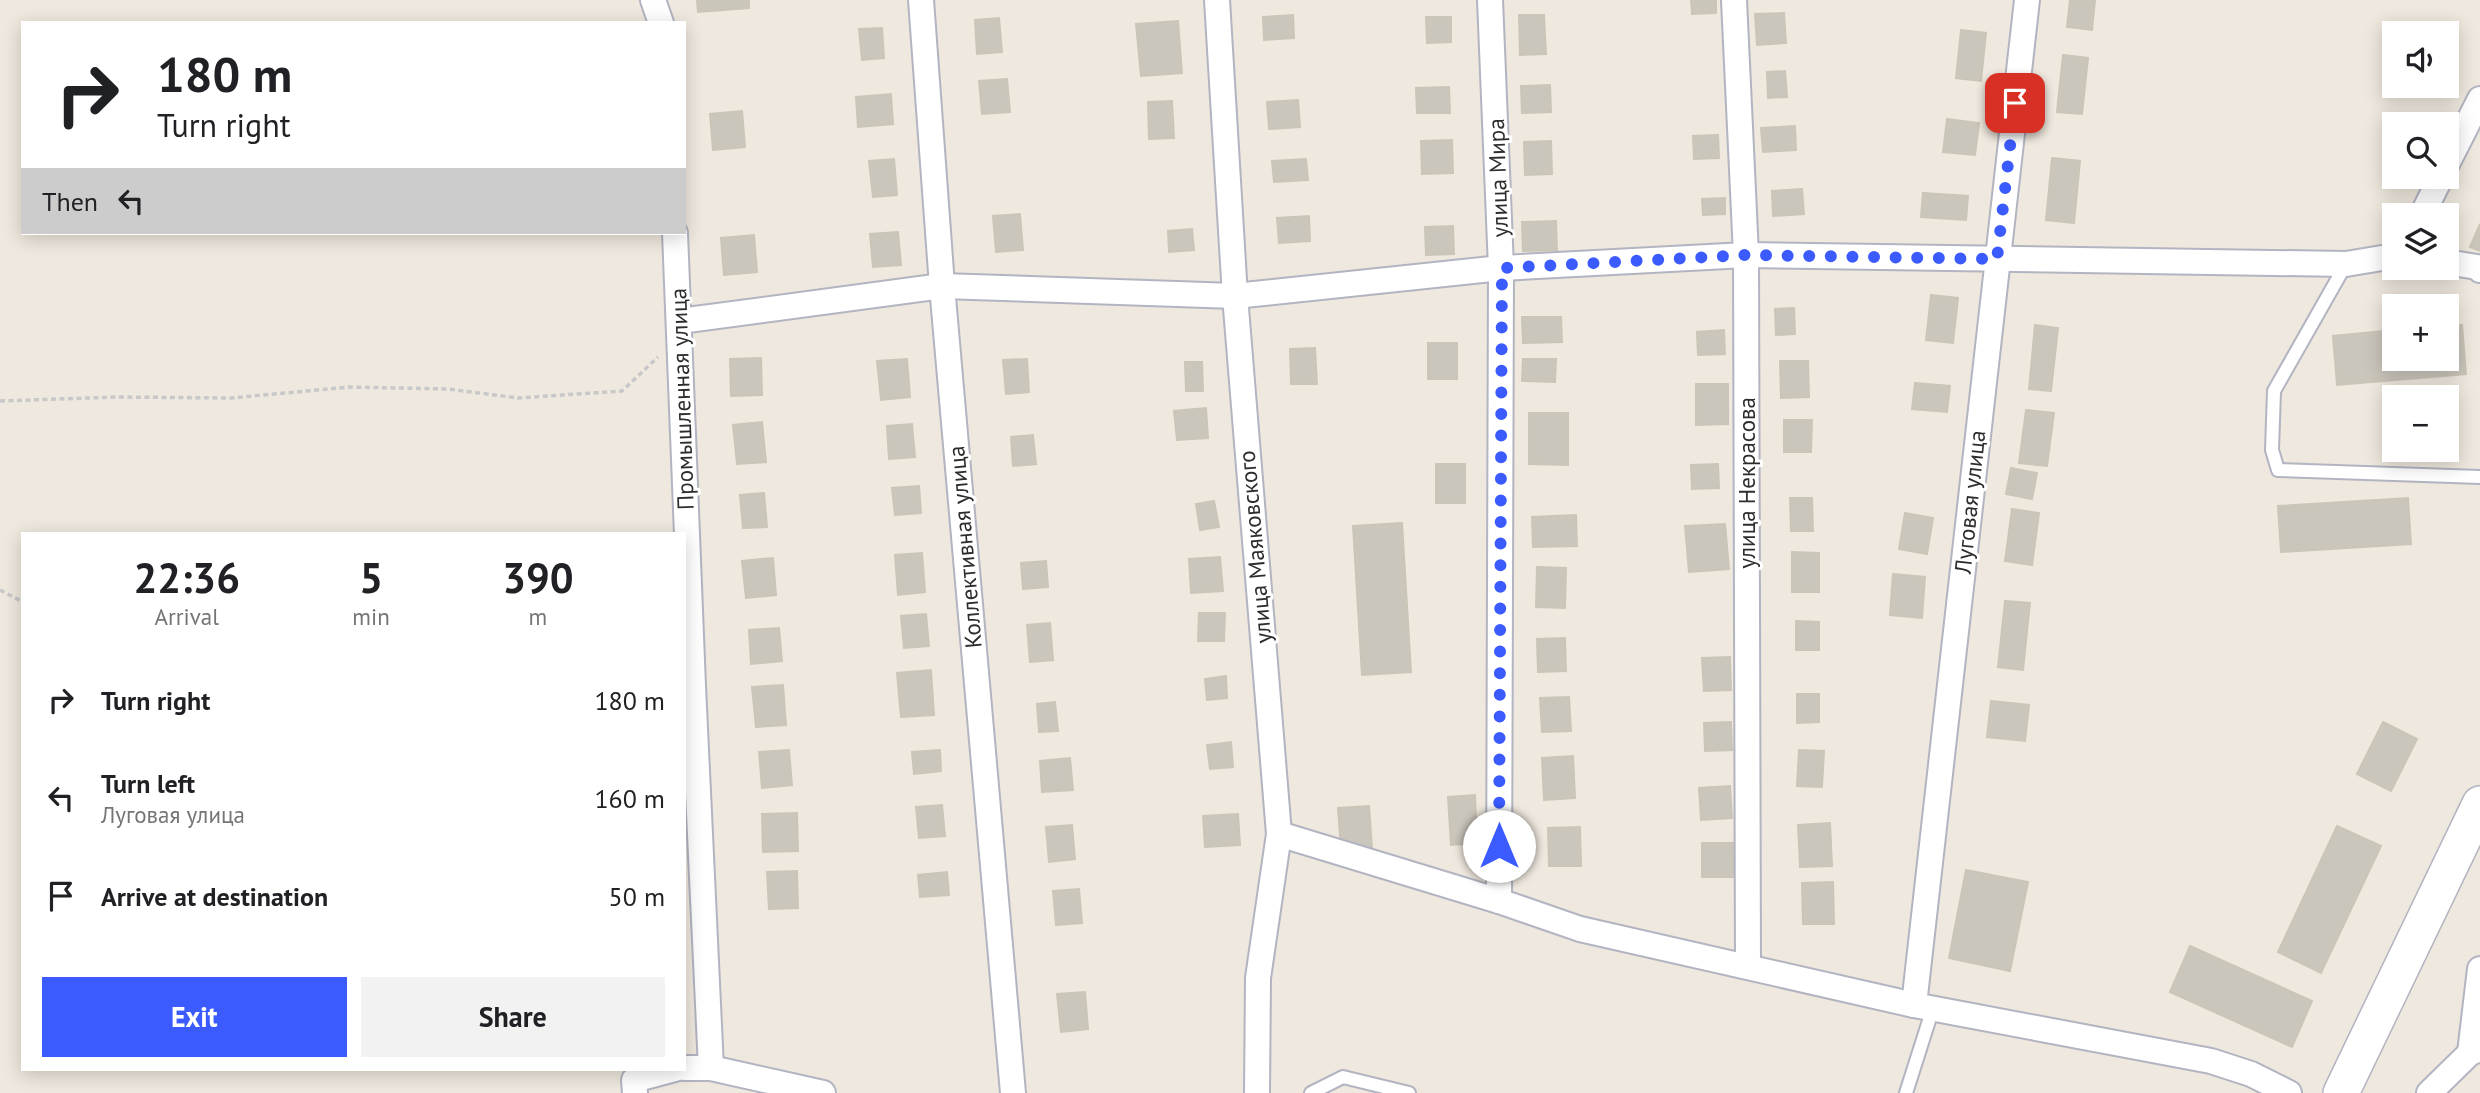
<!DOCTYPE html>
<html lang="en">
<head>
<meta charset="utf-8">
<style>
  :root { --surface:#fff; --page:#f2f2f2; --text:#202124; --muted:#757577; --accent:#3c5bff }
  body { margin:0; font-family:"PT Sans",sans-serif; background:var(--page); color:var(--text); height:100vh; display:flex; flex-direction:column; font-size:26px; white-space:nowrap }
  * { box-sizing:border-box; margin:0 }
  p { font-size:23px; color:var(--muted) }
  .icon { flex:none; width:38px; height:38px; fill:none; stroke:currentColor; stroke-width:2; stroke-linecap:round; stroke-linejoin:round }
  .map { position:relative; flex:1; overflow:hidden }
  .drawer { position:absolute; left:21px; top:532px; width:665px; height:539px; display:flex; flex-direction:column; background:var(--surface); border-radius:0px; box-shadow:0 4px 18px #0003 }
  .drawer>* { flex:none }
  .guide { position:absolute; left:21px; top:21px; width:665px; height:214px; border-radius:0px; box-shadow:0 4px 18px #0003; background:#fff; color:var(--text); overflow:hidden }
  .fabs { position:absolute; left:2382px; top:21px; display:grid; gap:14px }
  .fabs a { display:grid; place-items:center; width:77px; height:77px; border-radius:0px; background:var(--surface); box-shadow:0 4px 18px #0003; font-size:35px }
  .pin { position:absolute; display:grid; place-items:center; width:60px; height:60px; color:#fff; margin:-30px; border-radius:14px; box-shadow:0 4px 10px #0006 }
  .me { position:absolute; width:77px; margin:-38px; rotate:0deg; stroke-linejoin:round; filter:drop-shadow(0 0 5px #0008) }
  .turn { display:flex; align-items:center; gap:24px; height:147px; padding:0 21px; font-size:32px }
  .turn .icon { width:91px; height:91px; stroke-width:2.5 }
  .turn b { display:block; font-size:49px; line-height:60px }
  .then { display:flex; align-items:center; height:66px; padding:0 21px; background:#0003; gap:14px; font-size:26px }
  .eta { display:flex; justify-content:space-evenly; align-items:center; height:119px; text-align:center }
  .eta b { font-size:42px; font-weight:600; line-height:49px }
  .cta { display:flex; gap:14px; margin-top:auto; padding:14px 21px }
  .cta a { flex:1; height:80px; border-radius:0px; background:var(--accent); color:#fff; font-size:28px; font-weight:600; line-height:80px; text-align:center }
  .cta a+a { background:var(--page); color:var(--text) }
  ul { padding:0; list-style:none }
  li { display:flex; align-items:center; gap:21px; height:98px; padding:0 21px }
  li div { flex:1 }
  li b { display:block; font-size:26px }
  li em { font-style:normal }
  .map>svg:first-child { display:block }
  .building { fill:#cbc6bc; stroke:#cbc5b7; stroke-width:2 }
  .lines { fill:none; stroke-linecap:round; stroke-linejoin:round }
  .service-casing { stroke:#b2b4c1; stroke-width:16 }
  .minor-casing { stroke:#b2b4c1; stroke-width:28 }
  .secondary-casing { stroke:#b2b4c1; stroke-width:38 }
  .path { stroke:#c8c8c8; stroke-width:3.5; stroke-dasharray:5 3.5; stroke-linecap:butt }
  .service { stroke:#fff; stroke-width:12 }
  .minor { stroke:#fff; stroke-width:24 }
  .secondary { stroke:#fff; stroke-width:35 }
  .route { stroke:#3c5bff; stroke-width:12; stroke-dasharray:0 21.6 }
  .labels { text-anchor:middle; stroke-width:6; stroke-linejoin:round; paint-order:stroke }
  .street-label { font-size:23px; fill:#2d2d2d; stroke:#fff }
</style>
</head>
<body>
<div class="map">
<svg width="2480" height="1093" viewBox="0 0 2480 1093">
  <rect width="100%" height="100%" fill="#efe8de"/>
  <g class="building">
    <polygon points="697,0 749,0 749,8 698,12"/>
    <polygon points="1691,0 1716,0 1716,13 1692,14"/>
    <polygon points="2070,0 2095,0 2092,30 2067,27"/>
    <polygon points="1784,13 1786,43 1757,45 1755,14"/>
    <polygon points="1293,15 1294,38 1264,40 1263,17"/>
    <polygon points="1519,15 1544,15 1546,54 1520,55"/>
    <polygon points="1426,17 1451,17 1451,42 1427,43"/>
    <polygon points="999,18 1002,52 977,54 975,20"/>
    <polygon points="1178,21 1182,73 1141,76 1136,24"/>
    <polygon points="882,28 884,58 862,60 859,29"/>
    <polygon points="1961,30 1986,33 1981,81 1956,78"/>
    <polygon points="2063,55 2088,58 2082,114 2057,112"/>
    <polygon points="1785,71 1787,97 1768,98 1767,72"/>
    <polygon points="1007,79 1010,112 982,114 979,81"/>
    <polygon points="1550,85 1551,112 1522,113 1521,86"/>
    <polygon points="1449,87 1450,113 1417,113 1416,88"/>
    <polygon points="891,94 893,124 858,127 856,97"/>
    <polygon points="1298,100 1300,127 1269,129 1267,102"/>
    <polygon points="1172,101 1174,138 1149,139 1148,102"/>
    <polygon points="742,111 745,147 713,150 710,114"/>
    <polygon points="1947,119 1979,123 1975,155 1943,152"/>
    <polygon points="1795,126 1796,150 1763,152 1761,128"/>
    <polygon points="1718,135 1719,158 1694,159 1693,136"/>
    <polygon points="1452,140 1453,173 1422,174 1421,141"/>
    <polygon points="1551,141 1552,174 1525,175 1524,142"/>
    <polygon points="2052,158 2080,161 2074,223 2046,220"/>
    <polygon points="894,159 897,195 873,197 869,161"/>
    <polygon points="1306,159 1308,180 1274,182 1272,161"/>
    <polygon points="1802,189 1804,214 1773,216 1772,191"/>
    <polygon points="1923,193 1968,196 1966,220 1921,217"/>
    <polygon points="1725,198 1725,214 1703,215 1702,199"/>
    <polygon points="1020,214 1023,250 996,252 993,216"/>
    <polygon points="1309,216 1310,241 1279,243 1277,218"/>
    <polygon points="1556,221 1557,250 1523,251 1522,222"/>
    <polygon points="2480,224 2480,251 2470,247"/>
    <polygon points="1453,226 1454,254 1426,255 1425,227"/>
    <polygon points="1192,229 1194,250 1169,252 1168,231"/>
    <polygon points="898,232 901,265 873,267 870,234"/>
    <polygon points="754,235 757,272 724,275 721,238"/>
    <polygon points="1931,295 1958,298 1953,343 1926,340"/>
    <polygon points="1794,308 1795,334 1776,335 1775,309"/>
    <polygon points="1522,317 1561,317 1562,342 1523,343"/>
    <polygon points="2035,325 2058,328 2051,391 2029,389"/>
    <polygon points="2462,325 2466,374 2337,385 2333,336 2394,330 2394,359 2446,359 2446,326"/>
    <polygon points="1724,330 1725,354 1698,355 1697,332"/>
    <rect x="1428" y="343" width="29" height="36"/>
    <polygon points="1315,348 1317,384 1291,384 1290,349"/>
    <polygon points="761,358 762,395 731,396 730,359"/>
    <polygon points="907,359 910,397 881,400 877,361"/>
    <polygon points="1027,359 1029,392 1006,394 1003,360"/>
    <polygon points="1523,359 1556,359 1555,382 1522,381"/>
    <polygon points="1780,361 1808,361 1809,397 1781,398"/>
    <polygon points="1185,362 1202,362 1203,391 1186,391"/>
    <polygon points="1915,383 1950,386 1947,412 1912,409"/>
    <polygon points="1696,384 1728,384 1728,424 1696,425"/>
    <polygon points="1206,408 1208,438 1177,440 1174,411"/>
    <polygon points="2026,410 2054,413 2047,466 2019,463"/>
    <polygon points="1529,413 1568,413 1568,465 1529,464"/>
    <polygon points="1784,420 1812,420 1811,452 1784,452"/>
    <polygon points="762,422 766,462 737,464 733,425"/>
    <polygon points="912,424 915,457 889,459 887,426"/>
    <polygon points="1033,435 1036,464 1013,466 1011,437"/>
    <rect x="1436" y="464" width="29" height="39"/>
    <polygon points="1718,464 1719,488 1692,489 1691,465"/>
    <polygon points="2011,468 2037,473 2032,499 2006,494"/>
    <polygon points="919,486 921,513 895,515 892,488"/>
    <polygon points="764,493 767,527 743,528 740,495"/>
    <polygon points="1790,498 1812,498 1813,531 1791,531"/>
    <polygon points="2408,498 2411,544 2281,552 2278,506"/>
    <polygon points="1214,501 1219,527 1200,530 1196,504"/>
    <polygon points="2012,509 2039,513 2032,565 2005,561"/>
    <polygon points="1905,513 1933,518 1927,554 1899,549"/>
    <polygon points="1576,515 1577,546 1533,547 1532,517"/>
    <polygon points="1402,523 1411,672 1362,675 1353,526"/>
    <polygon points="1725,524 1729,569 1689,572 1685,526"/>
    <polygon points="1792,552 1819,553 1819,592 1792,592"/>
    <polygon points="922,553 925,592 898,595 895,555"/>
    <polygon points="1220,557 1223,591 1191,593 1189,559"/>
    <polygon points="773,558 776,595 746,598 742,561"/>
    <polygon points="1046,561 1048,587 1023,589 1021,563"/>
    <polygon points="1537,567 1566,568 1565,608 1536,607"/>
    <polygon points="1893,574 1925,577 1922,618 1890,615"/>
    <polygon points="2005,601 2030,603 2023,670 1998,667"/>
    <polygon points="1199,613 1225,613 1224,641 1198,641"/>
    <polygon points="926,614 929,646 904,648 901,616"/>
    <polygon points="1796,621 1819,622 1819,650 1796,650"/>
    <polygon points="1050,623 1053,660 1030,662 1027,625"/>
    <polygon points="779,628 782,661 751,664 749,630"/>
    <polygon points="1565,638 1566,671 1538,672 1537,639"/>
    <polygon points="1730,657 1731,690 1704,691 1702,658"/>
    <polygon points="931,670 934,715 901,717 897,673"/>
    <polygon points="1226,676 1227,698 1207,700 1205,679"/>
    <polygon points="783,685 786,725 756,727 752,687"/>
    <polygon points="1797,694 1819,694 1819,722 1797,723"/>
    <polygon points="1569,697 1571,731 1542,732 1540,698"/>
    <polygon points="1991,701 2029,705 2025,741 1987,737"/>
    <polygon points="1055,702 1058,731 1039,732 1037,704"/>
    <polygon points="1731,722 1732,750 1705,751 1704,723"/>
    <polygon points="2383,722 2417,739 2391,791 2357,774"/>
    <polygon points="1231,742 1233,767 1210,769 1207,745"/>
    <polygon points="789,750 792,785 762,788 759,752"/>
    <polygon points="940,750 941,771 914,774 912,752"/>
    <polygon points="1799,750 1824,751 1822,787 1797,786"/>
    <polygon points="1573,756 1575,798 1544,800 1542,758"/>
    <polygon points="1070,758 1073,790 1042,792 1040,761"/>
    <polygon points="1730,786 1732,818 1701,820 1699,788"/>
    <polygon points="1475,795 1477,843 1451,845 1448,797"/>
    <polygon points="942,805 945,836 919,838 916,807"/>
    <polygon points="1369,806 1372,848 1341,850 1338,808"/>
    <polygon points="797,813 798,851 763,852 762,814"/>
    <polygon points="1238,814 1240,845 1205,847 1203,816"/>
    <polygon points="1830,823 1832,866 1800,867 1798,825"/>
    <polygon points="1072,825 1075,859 1049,862 1046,827"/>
    <polygon points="2337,826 2381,846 2321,973 2278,952"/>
    <polygon points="1580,827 1581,866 1549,866 1548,828"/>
    <rect x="1702" y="843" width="31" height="34"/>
    <polygon points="1966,870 2028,882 2010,971 1949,958"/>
    <polygon points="797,871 798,908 769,909 767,872"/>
    <polygon points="947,872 949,895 920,897 918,875"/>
    <polygon points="1833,882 1834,924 1803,924 1802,883"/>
    <polygon points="1079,889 1082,923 1056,925 1053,891"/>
    <polygon points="2190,946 2312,1001 2292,1047 2170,992"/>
    <polygon points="1085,992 1088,1029 1061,1032 1057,994"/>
  </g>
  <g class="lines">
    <defs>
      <g id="service">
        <polyline points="2346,264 2274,391 2272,450 2278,470 2480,477"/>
        <polyline points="1311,1093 1343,1077 1409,1093"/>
        <polyline points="1906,1093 1933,1008"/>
      </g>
      <g id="minor">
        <polyline points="653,0 661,23"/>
        <polyline points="921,0 942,286 1013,1093"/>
        <polyline points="1217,0 1235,296 1279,834 1258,978 1257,1093"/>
        <polyline points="1490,0 1501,268 1499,901"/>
        <polyline points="1734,0 1746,255 1748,966"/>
        <polyline points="2446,166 2480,99"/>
        <polyline points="2422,215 2441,177"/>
        <polyline points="675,233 693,686 711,1068"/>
        <polyline points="2446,262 2477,267 2480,270"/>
        <polyline points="680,321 942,286 1235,296 1501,268 1746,255 2346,264 2394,256"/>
        <polyline points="1279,834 1499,901 1580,929 1914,1005 2211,1061 2251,1074 2289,1093"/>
        <polyline points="1914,1005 2027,0"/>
        <polyline points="2470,1053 2480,969"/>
        <polyline points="684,1068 711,1068 823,1093"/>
        <polyline points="635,1093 634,1080 675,1069"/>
        <polyline points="2429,1093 2470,1053 2480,1049"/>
      </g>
      <polyline id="secondary" points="2341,1093 2480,804"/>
    </defs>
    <use href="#service" class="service-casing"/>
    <use href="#minor" class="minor-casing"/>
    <use href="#secondary" class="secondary-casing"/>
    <g class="path">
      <polyline points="0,401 118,397 231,398 350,387 448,389 518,398 622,391 658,357"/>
      <polyline points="0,590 23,602"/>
    </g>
    <use href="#service" class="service"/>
    <use href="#minor" class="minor"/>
    <use href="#secondary" class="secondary"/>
  </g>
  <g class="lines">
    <polyline class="route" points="1499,846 1502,268 1746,255 1997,259 2015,103"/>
  </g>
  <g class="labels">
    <g class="street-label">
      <text transform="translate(1498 178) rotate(-92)" y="8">улица Мира</text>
      <text transform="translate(682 399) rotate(-92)" y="8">Промышленная улица</text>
      <text transform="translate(1747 483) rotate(-90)" y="8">улица Некрасова</text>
      <text transform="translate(1970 502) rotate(-84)" y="8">Луговая улица</text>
      <text transform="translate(965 547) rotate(-95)" y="8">Коллективная улица</text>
      <text transform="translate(1255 547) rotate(-95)" y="8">улица Маяковского</text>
    </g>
  </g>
</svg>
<div class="fabs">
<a><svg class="icon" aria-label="sound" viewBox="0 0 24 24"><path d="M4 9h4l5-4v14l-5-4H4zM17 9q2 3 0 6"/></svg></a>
<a><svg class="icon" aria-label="search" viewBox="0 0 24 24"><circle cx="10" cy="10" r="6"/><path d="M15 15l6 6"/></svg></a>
<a><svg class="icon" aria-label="layers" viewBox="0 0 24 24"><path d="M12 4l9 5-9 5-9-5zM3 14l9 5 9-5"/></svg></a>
<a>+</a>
<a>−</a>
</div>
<div class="pin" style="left:2015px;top:103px;background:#d93025"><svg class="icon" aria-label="arrive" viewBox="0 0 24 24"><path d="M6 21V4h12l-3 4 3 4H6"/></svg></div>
<svg class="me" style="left:1499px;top:846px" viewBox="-20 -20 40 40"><circle r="19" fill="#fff"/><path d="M0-13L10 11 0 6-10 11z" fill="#3c5bff"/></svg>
<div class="guide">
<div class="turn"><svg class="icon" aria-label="right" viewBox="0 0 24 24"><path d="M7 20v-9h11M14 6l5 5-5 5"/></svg><div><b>180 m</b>Turn right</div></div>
<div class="then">Then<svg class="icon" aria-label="left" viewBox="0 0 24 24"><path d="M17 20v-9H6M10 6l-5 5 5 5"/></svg></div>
</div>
<section class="drawer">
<div class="eta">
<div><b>22:36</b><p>Arrival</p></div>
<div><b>5</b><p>min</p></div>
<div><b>390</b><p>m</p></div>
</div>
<ul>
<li><svg class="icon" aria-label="right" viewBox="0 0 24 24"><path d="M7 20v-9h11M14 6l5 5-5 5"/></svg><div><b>Turn right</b></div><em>180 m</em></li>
<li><svg class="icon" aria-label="left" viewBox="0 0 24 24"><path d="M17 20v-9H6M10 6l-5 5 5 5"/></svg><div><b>Turn left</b><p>Луговая улица</p></div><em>160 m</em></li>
<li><svg class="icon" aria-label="arrive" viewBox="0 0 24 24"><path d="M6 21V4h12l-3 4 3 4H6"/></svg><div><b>Arrive at destination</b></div><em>50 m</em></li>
</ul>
<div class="cta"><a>Exit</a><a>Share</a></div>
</section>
</div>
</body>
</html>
